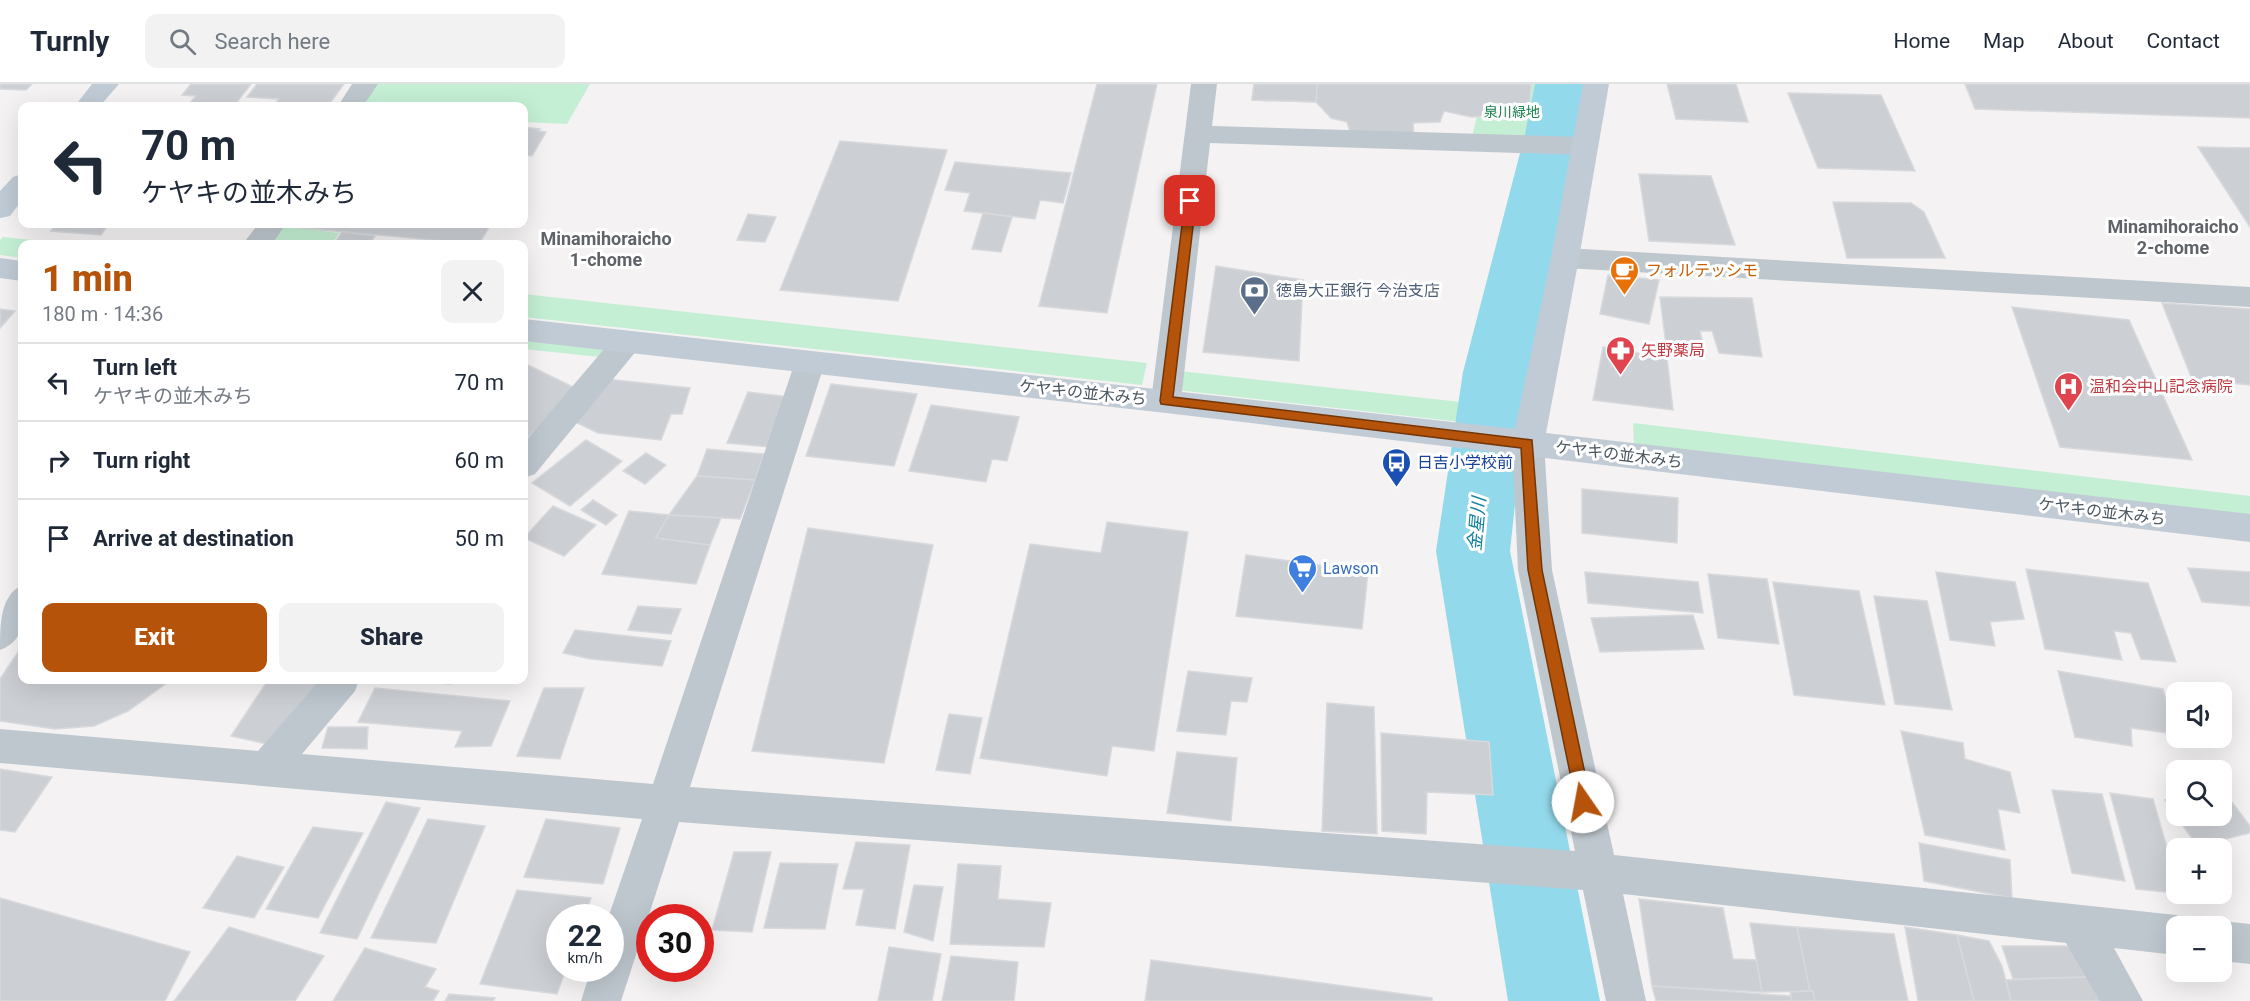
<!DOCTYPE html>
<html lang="en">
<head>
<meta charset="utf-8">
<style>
  :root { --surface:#fff; --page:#f2f2f3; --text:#1f2937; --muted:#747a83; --line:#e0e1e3; --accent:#b45309 }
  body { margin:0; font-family:Roboto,"Noto Sans JP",sans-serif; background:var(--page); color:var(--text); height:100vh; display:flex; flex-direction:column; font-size:22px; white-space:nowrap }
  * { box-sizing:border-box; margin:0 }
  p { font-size:20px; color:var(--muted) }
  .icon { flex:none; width:33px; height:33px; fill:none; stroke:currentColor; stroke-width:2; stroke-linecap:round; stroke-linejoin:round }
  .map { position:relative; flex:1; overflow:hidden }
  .details { position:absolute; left:18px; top:156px; width:510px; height:444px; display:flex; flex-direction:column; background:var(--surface); border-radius:12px; box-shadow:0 6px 24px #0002 }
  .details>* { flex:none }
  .guide { position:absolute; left:18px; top:18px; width:510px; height:126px; border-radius:12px; box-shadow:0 6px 24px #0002; background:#fff; color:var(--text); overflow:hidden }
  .controls { position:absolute; left:2166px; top:598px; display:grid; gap:12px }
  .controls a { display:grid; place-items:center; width:66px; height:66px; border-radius:12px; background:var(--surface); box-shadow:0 6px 24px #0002; font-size:30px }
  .speed { position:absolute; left:546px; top:820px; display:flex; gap:12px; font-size:30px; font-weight:700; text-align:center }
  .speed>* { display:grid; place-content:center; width:78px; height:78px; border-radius:50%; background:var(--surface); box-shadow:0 6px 24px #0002; line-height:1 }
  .speed small { font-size:15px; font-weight:400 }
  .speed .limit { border:9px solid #d22; background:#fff; color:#111 }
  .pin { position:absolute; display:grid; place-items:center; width:51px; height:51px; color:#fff; margin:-26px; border-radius:12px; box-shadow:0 3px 9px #0006 }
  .me { position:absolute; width:66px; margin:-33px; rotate:348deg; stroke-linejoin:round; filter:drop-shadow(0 0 4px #0008) }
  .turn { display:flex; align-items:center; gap:21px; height:126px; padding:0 24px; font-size:27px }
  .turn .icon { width:78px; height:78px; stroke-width:2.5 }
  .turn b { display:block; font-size:42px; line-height:51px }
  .round { display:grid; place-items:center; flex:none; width:63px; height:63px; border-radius:12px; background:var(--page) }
  .summary { display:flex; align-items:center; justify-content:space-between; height:102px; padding:0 24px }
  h1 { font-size:36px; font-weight:800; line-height:45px; color:var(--accent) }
  .primary-button { display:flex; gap:12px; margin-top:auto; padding:12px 24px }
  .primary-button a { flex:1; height:69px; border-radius:12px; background:var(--accent); color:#fff; font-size:24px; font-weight:800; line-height:69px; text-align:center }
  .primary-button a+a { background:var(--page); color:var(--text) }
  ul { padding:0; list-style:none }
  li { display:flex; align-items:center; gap:18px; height:78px; padding:0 24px; border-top:2px solid var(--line) }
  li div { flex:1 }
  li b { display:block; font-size:22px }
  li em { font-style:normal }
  header { display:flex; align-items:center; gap:36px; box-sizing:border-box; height:84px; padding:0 30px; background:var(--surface); border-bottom:2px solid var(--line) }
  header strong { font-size:28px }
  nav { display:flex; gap:33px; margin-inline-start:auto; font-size:21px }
  .search { width:420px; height:54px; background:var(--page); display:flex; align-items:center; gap:15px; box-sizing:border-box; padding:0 21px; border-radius:12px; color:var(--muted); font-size:22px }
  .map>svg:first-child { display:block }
  .green { fill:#c4efd4 }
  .water { fill:#92d9eb }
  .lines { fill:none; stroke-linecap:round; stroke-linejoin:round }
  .river { fill:#92d9eb; fill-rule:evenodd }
  .building { fill:#cccfd4; stroke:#d7d9dd; stroke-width:1.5 }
  .street { fill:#bec7ce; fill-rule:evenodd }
  .secondary { fill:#c1cbd5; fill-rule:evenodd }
  .route { fill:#b45309; stroke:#753606; stroke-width:1.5 }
  .labels { text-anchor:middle; stroke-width:6; stroke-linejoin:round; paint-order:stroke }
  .far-park-label { font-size:14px; fill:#1b814d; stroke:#fff }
  .food-label { font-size:16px; fill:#c56008; stroke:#fff; text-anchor:start }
  .service-label { font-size:16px; fill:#4e5e75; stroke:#fff; text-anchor:start }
  .health-label { font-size:16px; fill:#be3a42; stroke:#fff; text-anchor:start }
  .street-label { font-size:16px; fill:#4a565f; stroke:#fff }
  .transit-label { font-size:16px; fill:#164399; stroke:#fff; text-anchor:start }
  .shop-label { font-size:16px; fill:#366cbe; stroke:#fff; text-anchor:start }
  .neighbourhood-label { font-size:18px; font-weight:bold; fill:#5f6367; stroke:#fff }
  .water-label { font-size:18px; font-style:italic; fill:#11819c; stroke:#fff }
</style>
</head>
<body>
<header>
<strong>Turnly</strong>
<div class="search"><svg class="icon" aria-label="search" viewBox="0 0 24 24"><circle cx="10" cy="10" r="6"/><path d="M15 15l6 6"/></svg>Search here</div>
<nav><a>Home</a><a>Map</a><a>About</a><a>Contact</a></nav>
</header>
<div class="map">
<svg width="2250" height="917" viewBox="0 0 2250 917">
  <rect width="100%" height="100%" fill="#f4f2f2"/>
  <g class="green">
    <polygon points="368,0 590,0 567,40 524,38 524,22 354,22"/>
    <polygon points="1484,0 1552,0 1540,55 1472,54"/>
    <polygon points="283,140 302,140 300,144 339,149 332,160 270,160"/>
    <polygon points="3,153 71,160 22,160 22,174 0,171 0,156"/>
    <polygon points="524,210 1147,279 1142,301 524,233"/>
    <polygon points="524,251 616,261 600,273 524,265"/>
    <polygon points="1180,287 1470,319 1470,339 1177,306"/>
    <polygon points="1633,339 2250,412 2250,434 1634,360"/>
  </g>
  <polygon class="water" points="1552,0 1577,0 1566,52 1540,55"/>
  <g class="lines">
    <polygon class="river" points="1535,0 1591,0 1583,50 1529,288 1510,467 1600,917 1508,917 1436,467 1463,288 1525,50"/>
  </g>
  <g class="building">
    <polygon points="0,0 32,0 26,6 0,5"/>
    <polygon points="191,0 251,0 234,22 187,22 196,12 182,11"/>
    <polygon points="257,0 344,0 328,22 273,22 279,15 247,13"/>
    <polygon points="1097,0 1157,0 1107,229 1039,222"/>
    <polygon points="1254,0 1531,0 1529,30 1471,33 1444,27 1440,38 1413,39 1414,54 1350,48 1347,38 1331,34 1316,18 1252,16"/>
    <polygon points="1254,0 1317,0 1316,18 1252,16"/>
    <polygon points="1667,0 1736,0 1748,38 1676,35"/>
    <polygon points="1965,0 2250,0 2250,34 1975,25"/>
    <polygon points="1788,9 1881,11 1915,87 1818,84"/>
    <polygon points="524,43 540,45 538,47 546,48 532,72 524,71"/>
    <polygon points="840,57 947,66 898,217 780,206"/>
    <polygon points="2198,63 2250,64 2250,143"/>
    <polygon points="955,78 1071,89 1063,119 1040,116 1035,135 964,127 970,109 945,106"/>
    <polygon points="1639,90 1711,92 1735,161 1649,157"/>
    <polygon points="1833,118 1911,119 1924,128 1945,174 1847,174"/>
    <polygon points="983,129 1012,133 1001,168 972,165"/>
    <polygon points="748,130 776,133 765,158 737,156"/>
    <polygon points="69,140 82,140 108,141 101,151 51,147 55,142 66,143"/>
    <polygon points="304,140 491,140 479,160 301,144"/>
    <polygon points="342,148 375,152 369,160 334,160"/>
    <polygon points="1216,182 1303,196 1299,277 1203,268"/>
    <polygon points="1608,191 1659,196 1649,240 1600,230"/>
    <polygon points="1660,213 1752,214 1762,273 1719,269 1712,247 1700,247 1706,272 1667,269"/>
    <polygon points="2162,219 2250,225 2250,301 2192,295"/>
    <polygon points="2012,223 2129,236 2192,376 2060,363"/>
    <polygon points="0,225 15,227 0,244"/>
    <polygon points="1603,263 1667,274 1673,326 1593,316"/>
    <polygon points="528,281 577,305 524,357 524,285"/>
    <polygon points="606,295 690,304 682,330 671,330 661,356 598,349 575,338"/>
    <polygon points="831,300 917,310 894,382 806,372"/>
    <polygon points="748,308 789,313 770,363 727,359"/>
    <polygon points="931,321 1019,333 1007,377 992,375 986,398 909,387"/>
    <polygon points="586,356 622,377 570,422 532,399"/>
    <polygon points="707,365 764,370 755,396 697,392"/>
    <polygon points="646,369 666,381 645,400 623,387"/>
    <polygon points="697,392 755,396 740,435 669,431"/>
    <polygon points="1582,405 1678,414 1677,459 1582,449"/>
    <polygon points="593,416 617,431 606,441 581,426"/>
    <polygon points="553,422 596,441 564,472 524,454"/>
    <polygon points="629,427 669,431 656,454 710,461 696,500 602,490"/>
    <polygon points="669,431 721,434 710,461 656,454"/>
    <polygon points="1107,438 1188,448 1154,667 1112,662 1107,692 980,674 1030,460 1101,469"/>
    <polygon points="808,444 933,461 884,679 752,667"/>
    <polygon points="1246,471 1368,488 1362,545 1236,532"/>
    <polygon points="2188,484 2250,488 2250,522 2202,518"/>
    <polygon points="2026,485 2148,499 2176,578 2141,575 2131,549 2114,547 2122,576 2045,565"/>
    <polygon points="1585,488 1698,498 1703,529 1588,519"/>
    <polygon points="1936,488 2015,498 2024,535 1990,538 1995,562 1950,556"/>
    <polygon points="1708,490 1767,495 1779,560 1718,554"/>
    <polygon points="1773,498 1859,507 1885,621 1794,611"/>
    <polygon points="1874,512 1927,517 1952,626 1895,620"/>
    <polygon points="638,522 681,525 671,550 628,546"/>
    <polygon points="1693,531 1704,565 1600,568 1591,534"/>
    <polygon points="575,546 671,557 662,582 591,575 563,569"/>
    <polygon points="22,562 22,596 171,596 128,627 94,642 55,645 0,637 0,595"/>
    <polygon points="1188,587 1252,594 1247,618 1231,617 1226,651 1177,647"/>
    <polygon points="2058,587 2163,605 2176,650 2131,644 2132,662 2075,653"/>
    <polygon points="268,596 331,596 276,662 231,652"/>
    <polygon points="397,596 452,596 451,600"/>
    <polygon points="375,604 510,617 491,662 455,663 462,647 358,638"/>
    <polygon points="544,604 584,604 560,675 517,672"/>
    <polygon points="1327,619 1374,623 1377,750 1322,747"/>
    <polygon points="949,630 982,634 970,690 936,686"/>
    <polygon points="328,643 368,643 367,665 322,664"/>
    <polygon points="1901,647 1963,659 1965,675 2010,688 2020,729 1998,725 2005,766 1925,751"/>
    <polygon points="1381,649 1489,658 1493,711 1427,708 1426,750 1382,747"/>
    <polygon points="1177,668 1237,674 1231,737 1167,729"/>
    <polygon points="0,685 52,693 15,748 0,746"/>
    <polygon points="2222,705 2250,742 2250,749 2197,762 2165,716 2176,713 2176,732 2222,732"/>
    <polygon points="2052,706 2102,710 2125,797 2072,789"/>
    <polygon points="2110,709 2153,715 2176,795 2176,809 2136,805"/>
    <polygon points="386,718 420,724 357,855 320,849"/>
    <polygon points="428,735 485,742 436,859 371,854"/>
    <polygon points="546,735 620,744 603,800 524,793"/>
    <polygon points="313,743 363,749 318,834 266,825"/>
    <polygon points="856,758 910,761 895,845 856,841 864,805 843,805"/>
    <polygon points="1919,759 2010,776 2012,814 1924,797"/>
    <polygon points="734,768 771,768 752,848 712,846"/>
    <polygon points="237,772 284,783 254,834 203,824"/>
    <polygon points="780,779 838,780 825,845 764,844"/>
    <polygon points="958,780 1001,782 998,815 1051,819 1044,863 950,860"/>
    <polygon points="914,801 943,803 933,857 904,848"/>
    <polygon points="517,806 591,814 584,834 560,834 560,885 566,885 557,910 480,900"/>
    <polygon points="0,814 190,868 165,917 0,917"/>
    <polygon points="1639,815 1723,824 1733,875 1757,876 1762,908 1652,902"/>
    <polygon points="1750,839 1797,843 1813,907 1762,908"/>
    <polygon points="229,843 324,872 295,917 174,917"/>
    <polygon points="1797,843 1894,850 1908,917 1812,917"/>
    <polygon points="1905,843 1957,851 1974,917 1918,917"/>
    <polygon points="1957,851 1989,857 2002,882 2011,917 1974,917"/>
    <polygon points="2002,862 2073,862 2087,893 2013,895"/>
    <polygon points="889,863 941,870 932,917 878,917"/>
    <polygon points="365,864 436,885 425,903 439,907 433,917 333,917"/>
    <polygon points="951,872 1018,878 1014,917 942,917"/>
    <polygon points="1151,876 1432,914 1432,917 1145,917"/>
    <polygon points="2087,893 2113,917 2011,917 2006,896"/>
    <polygon points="1652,902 1791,912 1792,917 1656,917"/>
    <polygon points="1813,907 1815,917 1792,917 1790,908"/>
    <polygon points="449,910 495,914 493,917 445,917"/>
  </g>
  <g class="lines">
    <g class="street">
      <polygon points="352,0 378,0 363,22 338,22"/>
      <polygon points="1191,0 1217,0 1212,42 1584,53 1593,56 1597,62 1593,68 1584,71 1210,59 1181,317 1177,325 1166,329 1155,325 1151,317"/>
      <polygon points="258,140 286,140 272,160 243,160"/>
      <polygon points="1565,164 2250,203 2250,223 1565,184 1555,181 1551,174 1555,167"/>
      <polygon points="627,247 637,250 642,258 637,266 535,390 524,394 524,359 617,250"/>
      <polygon points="810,267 821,270 825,278 690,703 1575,767 1518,486 1512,359 1517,350 1528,347 1539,350 1544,359 1552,486 1614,771 2176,831 2190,837 2193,843 2176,843 2176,871 2114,864 2143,917 2100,917 2066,859 1623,810 1646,917 1606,917 1583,806 679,738 621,917 581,917 591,885 610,885 610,834 608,834 642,735 0,679 0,645 258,667 320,596 359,596 355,607 302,670 653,700 795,278 799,270"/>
      <path d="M22 501C25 526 28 556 0 566 0 540 0 512 22 501Z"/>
      <polygon points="2222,837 2250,840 2250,880 2222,877 2222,843 2208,843"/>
    </g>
    <g class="secondary">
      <polygon points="92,0 119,0 100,22 75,22"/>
      <polygon points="1583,0 1609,0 1579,174 1546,349 2250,430 2250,458 1166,329 524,257 524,235 1515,345 1551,174"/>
      <polygon points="22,90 22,116 10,132 0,134 0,107 13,93"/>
      <polygon points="0,174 22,177 22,197 0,194"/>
    </g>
  </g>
  <polygon class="route" points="1190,113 1196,117 1173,313 1532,356 1542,486 1591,718 1589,723 1583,726 1578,723 1576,718 1528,486 1521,364 1161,320 1160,317 1185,117"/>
  <defs>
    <symbol id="cafe-pin" viewBox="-11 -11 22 30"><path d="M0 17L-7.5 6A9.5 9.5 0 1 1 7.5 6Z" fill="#e8710a" stroke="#fff"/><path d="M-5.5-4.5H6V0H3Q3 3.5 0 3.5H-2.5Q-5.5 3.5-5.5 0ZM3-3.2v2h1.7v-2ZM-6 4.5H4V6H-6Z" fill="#fff"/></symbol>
    <symbol id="bank-pin" viewBox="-11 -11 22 30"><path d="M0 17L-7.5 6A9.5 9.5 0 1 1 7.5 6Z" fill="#5c6f8a" stroke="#fff"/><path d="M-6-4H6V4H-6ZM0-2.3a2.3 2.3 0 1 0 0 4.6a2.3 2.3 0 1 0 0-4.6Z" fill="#fff"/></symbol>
    <symbol id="pharmacy-pin" viewBox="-11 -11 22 30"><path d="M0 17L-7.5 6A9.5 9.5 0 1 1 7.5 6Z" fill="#e0444e" stroke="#fff"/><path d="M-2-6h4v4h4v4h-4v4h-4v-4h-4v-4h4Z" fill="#fff"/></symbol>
    <symbol id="hospital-pin" viewBox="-11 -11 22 30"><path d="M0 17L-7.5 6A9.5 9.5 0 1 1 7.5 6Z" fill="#e0444e" stroke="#fff"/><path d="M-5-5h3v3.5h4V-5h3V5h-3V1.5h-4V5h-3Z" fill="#fff"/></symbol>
    <symbol id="bus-pin" viewBox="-11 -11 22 30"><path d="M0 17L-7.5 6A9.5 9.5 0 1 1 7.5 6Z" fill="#1a4fb4" stroke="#fff"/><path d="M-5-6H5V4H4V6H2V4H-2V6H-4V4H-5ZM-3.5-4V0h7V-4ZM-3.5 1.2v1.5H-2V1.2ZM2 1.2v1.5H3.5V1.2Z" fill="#fff"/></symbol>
    <symbol id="supermarket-pin" viewBox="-11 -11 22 30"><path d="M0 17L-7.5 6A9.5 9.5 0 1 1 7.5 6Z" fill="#3f7fe0" stroke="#fff"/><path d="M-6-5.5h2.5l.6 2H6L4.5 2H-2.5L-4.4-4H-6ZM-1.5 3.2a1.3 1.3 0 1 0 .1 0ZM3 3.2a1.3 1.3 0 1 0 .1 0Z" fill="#fff"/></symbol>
  </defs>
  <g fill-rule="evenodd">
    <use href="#cafe-pin" x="1608" y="170" width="33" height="45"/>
    <use href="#bank-pin" x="1238" y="190" width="33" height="45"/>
    <use href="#pharmacy-pin" x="1604" y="250" width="33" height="45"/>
    <use href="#hospital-pin" x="2052" y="286" width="33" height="45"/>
    <use href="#bus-pin" x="1380" y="362" width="33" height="45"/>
    <use href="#supermarket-pin" x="1286" y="468" width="33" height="45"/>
  </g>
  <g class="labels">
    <g class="far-park-label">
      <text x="1512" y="33">泉川緑地</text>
    </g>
    <g class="food-label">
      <text x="1646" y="192">フォルテッシモ</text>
    </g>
    <g class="service-label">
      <text x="1276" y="212">徳島大正銀行 今治支店</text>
    </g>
    <g class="health-label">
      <text x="1641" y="272">矢野薬局</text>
      <text x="2089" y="308">温和会中山記念病院</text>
    </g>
    <g class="street-label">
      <text transform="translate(1083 308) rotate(6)" y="6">ケヤキの並木みち</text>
      <text transform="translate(1619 370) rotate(7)" y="6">ケヤキの並木みち</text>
      <text transform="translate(2102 427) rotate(7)" y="6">ケヤキの並木みち</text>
    </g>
    <g class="transit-label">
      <text x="1417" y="384">日吉小学校前</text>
    </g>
    <g class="shop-label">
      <text x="1323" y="490">Lawson</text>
    </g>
    <g class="neighbourhood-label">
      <text x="2173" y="149">Minamihoraicho<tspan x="2173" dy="21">2-chome</tspan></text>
      <text x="606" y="161">Minamihoraicho<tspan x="606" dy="21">1-chome</tspan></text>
    </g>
    <g class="water-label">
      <text transform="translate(1477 440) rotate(-85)" y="6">金星川</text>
    </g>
  </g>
</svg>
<div class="controls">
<a><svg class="icon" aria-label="sound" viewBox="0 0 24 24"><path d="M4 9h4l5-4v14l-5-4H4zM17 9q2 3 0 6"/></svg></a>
<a><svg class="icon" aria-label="search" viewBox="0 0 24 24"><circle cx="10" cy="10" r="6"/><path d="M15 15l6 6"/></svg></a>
<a>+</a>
<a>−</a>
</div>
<div class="speed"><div>22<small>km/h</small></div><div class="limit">30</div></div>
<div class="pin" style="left:1190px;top:117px;background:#d93025"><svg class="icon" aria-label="arrive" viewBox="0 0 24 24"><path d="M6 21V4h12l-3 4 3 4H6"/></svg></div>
<svg class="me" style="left:1583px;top:718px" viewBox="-20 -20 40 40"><circle r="19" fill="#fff"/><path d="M0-13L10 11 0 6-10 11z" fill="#b45309"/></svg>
<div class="guide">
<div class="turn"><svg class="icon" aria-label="left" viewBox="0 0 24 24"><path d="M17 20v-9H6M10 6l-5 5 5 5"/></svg><div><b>70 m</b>ケヤキの並木みち</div></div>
</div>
<section class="details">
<div class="summary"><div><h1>1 min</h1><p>180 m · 14:36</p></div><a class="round"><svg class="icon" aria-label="close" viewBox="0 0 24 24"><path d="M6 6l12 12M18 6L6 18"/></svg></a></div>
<ul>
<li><svg class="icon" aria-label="left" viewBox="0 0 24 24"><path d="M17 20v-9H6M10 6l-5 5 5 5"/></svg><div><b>Turn left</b><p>ケヤキの並木みち</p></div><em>70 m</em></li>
<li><svg class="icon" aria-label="right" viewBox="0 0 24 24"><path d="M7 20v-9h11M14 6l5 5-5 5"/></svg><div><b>Turn right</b></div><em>60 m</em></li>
<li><svg class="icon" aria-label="arrive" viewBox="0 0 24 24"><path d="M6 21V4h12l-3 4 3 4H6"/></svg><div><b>Arrive at destination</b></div><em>50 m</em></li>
</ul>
<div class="primary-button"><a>Exit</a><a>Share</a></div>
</section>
</div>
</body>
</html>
